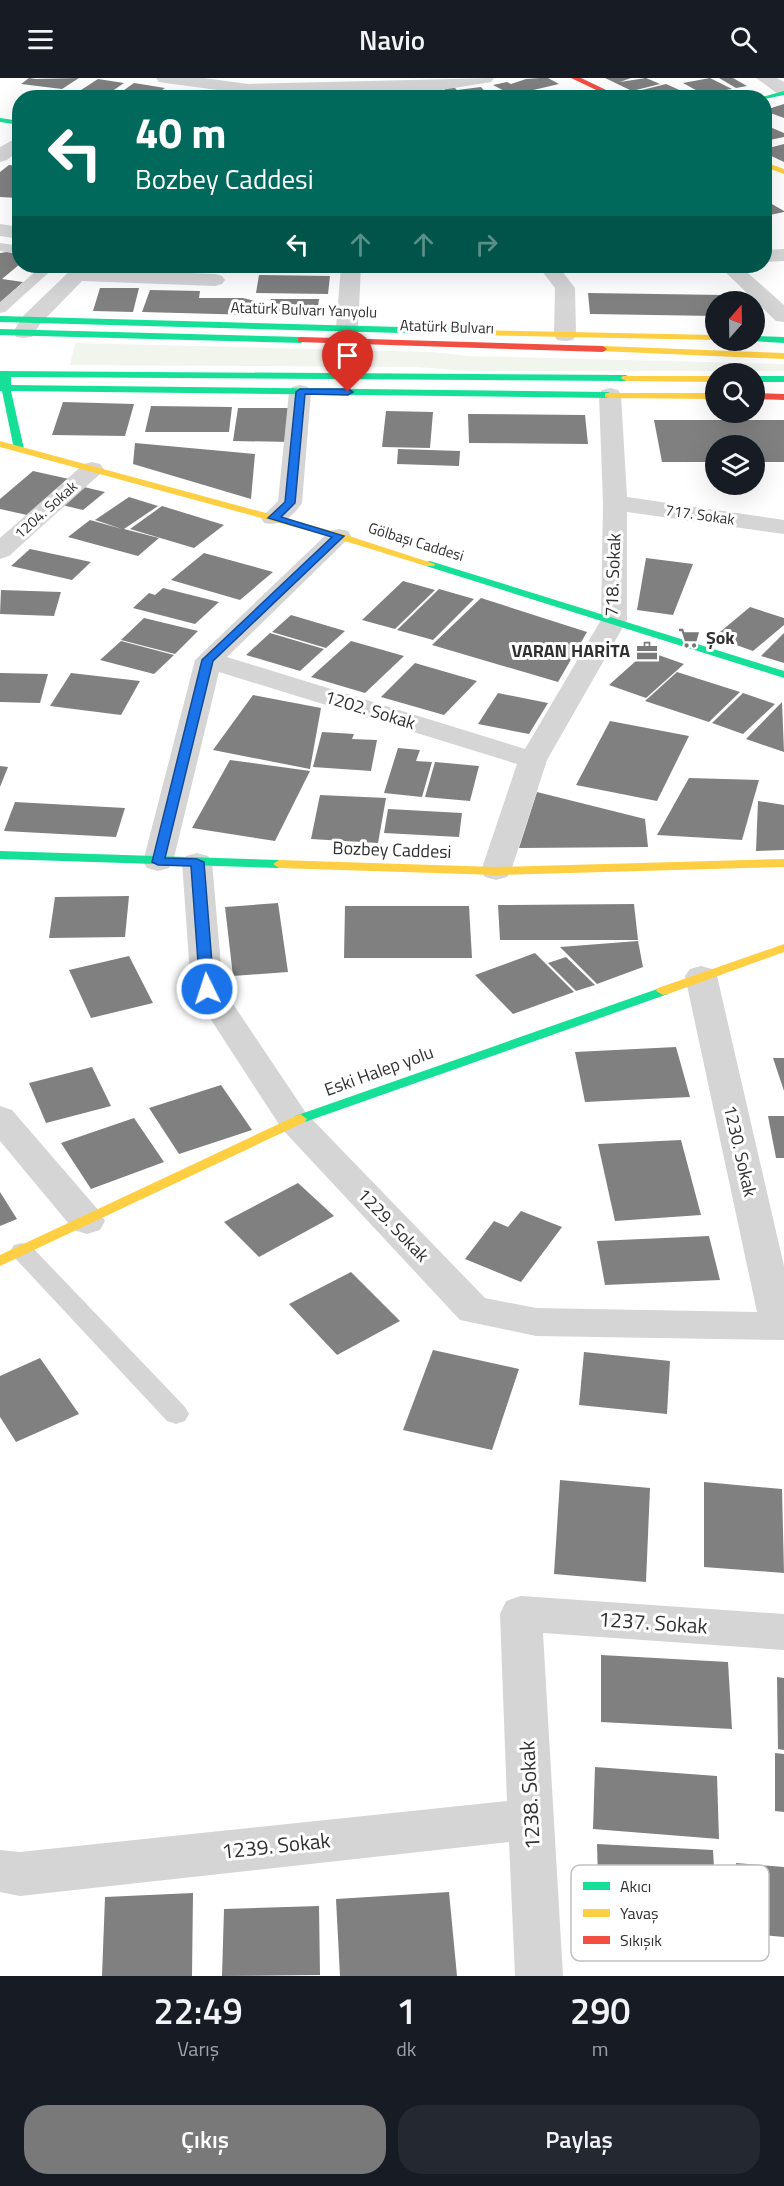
<!DOCTYPE html>
<html lang="tr">
<head>
<meta charset="utf-8">
<style>
  :root { --surface:#171b24; --page:#242831; --text:#f1f3f6; --muted:#9ea1a6; --accent:#797979 }
  body { margin:0; font-family:"Titillium Web",sans-serif; background:var(--page); color:var(--text); height:100vh; display:flex; flex-direction:column; font-size:22px; white-space:nowrap }
  * { box-sizing:border-box; margin:0 }
  p { font-size:20px; color:var(--muted) }
  .icon { flex:none; width:33px; height:33px; fill:none; stroke:currentColor; stroke-width:2; stroke-linecap:round; stroke-linejoin:round }
  .map { position:relative; height:1898px; overflow:hidden }
  .details { display:flex; flex-direction:column; background:var(--surface); flex:1 }
  .details>* { flex:none }
  .hud { position:absolute; left:12px; top:12px; width:760px; height:183px; border-radius:24px; box-shadow:0 6px 24px #0002; background:#00695c; color:#fff; overflow:hidden }
  .needle { width:39px; rotate:20deg }
  .buttons { position:absolute; left:705px; top:213px; display:grid; gap:12px }
  .buttons a { display:grid; place-items:center; width:60px; height:60px; border-radius:50%; background:var(--surface); box-shadow:0 6px 24px #0002; font-size:30px }
  .pin { position:absolute; display:grid; place-items:center; width:51px; height:51px; color:#fff; margin:-62px -26px; border-radius:50% 50% 50% 0; rotate:-45deg; box-shadow:0 0 6px #0007 }
  .pin .icon { rotate:45deg }
  .me { position:absolute; width:66px; margin:-33px; rotate:356deg; stroke-linejoin:round; filter:drop-shadow(0 0 4px #0008) }
  .turn { display:flex; align-items:center; gap:21px; height:126px; padding:0 24px; font-size:27px }
  .turn .icon { width:78px; height:78px; stroke-width:2.5 }
  .turn b { display:block; font-size:42px; line-height:51px }
  .lanes { display:flex; align-items:center; height:57px; padding:0 24px; background:#0003; justify-content:center; gap:30px; direction:ltr }
  .lanes .off { opacity:.35 }
  .eta { display:flex; justify-content:space-evenly; align-items:center; height:102px; text-align:center }
  .eta b { font-size:36px; font-weight:600; line-height:42px }
  .button { display:flex; gap:12px; margin-top:auto; padding:12px 24px }
  .button a { flex:1; height:69px; border-radius:24px; background:var(--accent); color:#fff; font-size:24px; font-weight:600; line-height:69px; text-align:center }
  .button a+a { background:var(--page); color:var(--text) }
  header { display:flex; justify-content:space-between; align-items:center; height:78px; padding:0 24px; background:var(--surface); font-size:27px; font-weight:600 }
  .map>svg:first-child { display:block }
  .green { fill:#f1f5ee }
  .building { fill:#808080 }
  .lines { fill:none; stroke-linecap:round; stroke-linejoin:round }
  .lane { fill:#d5d5d5; fill-rule:evenodd }
  .street { fill:#d5d5d5; fill-rule:evenodd }
  .fast { fill:#16e098; fill-rule:evenodd }
  .slow { fill:#ffcf43; fill-rule:evenodd }
  .jam { fill:#f24e42; fill-rule:evenodd }
  .route { fill:#1a73e8; stroke:#114b97; stroke-width:1.5 }
  .labels { text-anchor:middle; stroke-width:6; stroke-linejoin:round; paint-order:stroke }
  .far-street-label { font-size:15px; fill:#313131; stroke:#fff }
  .street-label { font-size:18px; fill:#313131; stroke:#fff }
  .poi-label { font-size:18px; font-weight:bold; fill:#313131; stroke:#fff; text-anchor:start }
  .near-street-label { font-size:21px; fill:#313131; stroke:#fff }
  .key { fill:#fff; stroke:#c1c1c1; stroke-width:1.5 }
  .key-label { font-size:16px; fill:#313131 }
</style>
</head>
<body>
<header><svg class="icon" aria-label="menu" viewBox="0 0 24 24"><path d="M4 6h16M4 12h16M4 18h16"/></svg>Navio<svg class="icon" aria-label="search" viewBox="0 0 24 24"><circle cx="10" cy="10" r="6"/><path d="M15 15l6 6"/></svg></header>
<div class="map">
<svg width="784" height="1898" viewBox="0 0 784 1898">
  <rect width="100%" height="100%" fill="#fff"/>
  <polygon class="green" points="75,265 433,274 468,278 784,286 784,293 469,293 417,289 70,287"/>
  <g class="building">
    <polygon points="29,0 36,1 79,0 62,11 21,6"/>
    <polygon points="540,0 548,0 559,6 512,17 493,7 507,4 511,6 526,1"/>
    <polygon points="605,0 631,0 620,4 646,0 660,6 632,13"/>
    <polygon points="710,0 732,11 703,16 683,5"/>
    <polygon points="719,0 733,0 747,8 736,10"/>
    <polygon points="98,1 124,5 108,16 81,12"/>
    <polygon points="134,5 165,10 151,20 113,20"/>
    <polygon points="666,6 693,18 644,20 634,14"/>
    <polygon points="454,9 457,12 481,9 487,16 452,19 443,10"/>
    <polygon points="177,12 194,15 192,17 203,20 168,20"/>
    <polygon points="784,26 784,40 765,33 765,32"/>
    <polygon points="765,47 784,55 784,59 765,63"/>
    <polygon points="784,66 784,84 765,75 765,71"/>
    <polygon points="9,87 20,88 18,120 0,119 0,94"/>
    <polygon points="765,122 784,133 784,134 765,138"/>
    <polygon points="7,174 19,176 16,178 20,178 20,186 2,201 23,204 0,225 0,175"/>
    <polygon points="259,197 330,198 328,216 256,215"/>
    <polygon points="100,210 139,210 133,234 93,233"/>
    <polygon points="150,212 200,213 199,220 243,220 255,223 254,237 142,234"/>
    <polygon points="588,215 724,217 725,224 716,224 716,238 590,236"/>
    <polygon points="271,221 319,221 317,236 265,237"/>
    <polygon points="63,324 134,326 125,358 52,357"/>
    <polygon points="151,328 232,329 229,354 145,354"/>
    <polygon points="238,330 295,330 292,364 233,363"/>
    <polygon points="386,333 433,334 430,370 382,369"/>
    <polygon points="468,336 585,337 588,366 469,365"/>
    <polygon points="654,342 784,342 784,384 754,384 754,368 716,368 716,384 662,384"/>
    <polygon points="135,365 255,376 251,421 133,386"/>
    <polygon points="398,371 460,373 459,388 397,386"/>
    <polygon points="33,393 69,401 27,437 0,431 0,421"/>
    <polygon points="84,409 105,414 83,432 62,427"/>
    <polygon points="129,419 158,428 124,451 159,460 138,478 68,459 90,442 122,451 95,442"/>
    <polygon points="162,428 224,447 194,470 130,451"/>
    <polygon points="30,471 91,484 72,502 11,488"/>
    <polygon points="204,475 273,494 240,522 171,502"/>
    <polygon points="646,480 693,486 673,537 637,532"/>
    <polygon points="403,503 435,512 395,551 362,542"/>
    <polygon points="163,510 219,524 195,546 133,530 149,515 155,517"/>
    <polygon points="439,511 474,521 433,562 397,552"/>
    <polygon points="1,512 61,514 54,538 0,536"/>
    <polygon points="481,520 587,554 558,604 432,567"/>
    <polygon points="750,529 784,540 784,547 753,573 714,559"/>
    <polygon points="291,537 345,553 326,570 272,554"/>
    <polygon points="144,540 198,553 175,576 121,562"/>
    <polygon points="270,555 324,571 300,593 246,577"/>
    <polygon points="784,555 784,585 761,578"/>
    <polygon points="121,563 174,577 154,596 100,582"/>
    <polygon points="351,563 404,578 365,615 311,599"/>
    <polygon points="647,573 684,586 646,620 609,607"/>
    <polygon points="415,585 477,603 444,637 381,619"/>
    <polygon points="677,594 740,614 709,644 645,623"/>
    <polygon points="0,595 48,596 40,625 0,624"/>
    <polygon points="71,595 140,603 121,637 50,628"/>
    <polygon points="498,615 548,625 529,656 478,646"/>
    <polygon points="743,615 775,626 743,656 712,645"/>
    <polygon points="253,617 321,630 310,691 213,672"/>
    <polygon points="782,624 784,674 746,661"/>
    <polygon points="610,643 689,658 657,723 576,707"/>
    <polygon points="322,654 354,656 352,661 377,662 371,693 313,689"/>
    <polygon points="398,670 420,672 416,683 432,684 422,719 384,715"/>
    <polygon points="230,682 310,693 275,763 192,750"/>
    <polygon points="435,684 479,688 470,723 425,719"/>
    <polygon points="0,688 8,689 0,709"/>
    <polygon points="689,700 759,702 742,762 657,757"/>
    <polygon points="537,714 645,741 648,769 519,770"/>
    <polygon points="320,717 386,720 378,765 311,761"/>
    <polygon points="758,723 784,727 784,772 756,773"/>
    <polygon points="15,724 125,730 116,759 4,753"/>
    <polygon points="388,731 462,735 459,759 384,755"/>
    <polygon points="129,818 125,859 49,860 55,819"/>
    <polygon points="278,825 288,894 233,898 225,829"/>
    <polygon points="634,826 638,862 500,862 498,827"/>
    <polygon points="345,828 469,828 472,880 344,880"/>
    <polygon points="638,863 643,889 597,906 560,869"/>
    <polygon points="535,875 574,914 513,936 475,897"/>
    <polygon points="129,878 153,925 91,940 69,892"/>
    <polygon points="566,879 595,907 576,913 548,885"/>
    <polygon points="676,969 690,1019 585,1024 575,974"/>
    <polygon points="773,980 784,980 784,1013"/>
    <polygon points="92,989 111,1028 46,1045 29,1005"/>
    <polygon points="221,1007 252,1052 179,1076 149,1030"/>
    <polygon points="768,1038 784,1038 784,1080 776,1080"/>
    <polygon points="134,1040 164,1084 91,1111 61,1065"/>
    <polygon points="681,1062 701,1137 615,1143 598,1066"/>
    <polygon points="298,1105 334,1138 259,1179 224,1144"/>
    <polygon points="0,1114 17,1141 0,1148"/>
    <polygon points="521,1133 562,1149 521,1204 465,1181 494,1143 508,1149"/>
    <polygon points="709,1158 720,1202 605,1207 597,1163"/>
    <polygon points="351,1194 400,1243 337,1277 289,1226"/>
    <polygon points="433,1272 519,1291 492,1372 403,1352"/>
    <polygon points="584,1274 670,1283 667,1336 579,1327"/>
    <polygon points="40,1280 79,1336 16,1364 0,1339 0,1298"/>
    <polygon points="560,1402 650,1410 646,1504 554,1496"/>
    <polygon points="704,1404 782,1411 784,1495 704,1489"/>
    <polygon points="601,1577 728,1584 732,1651 601,1644"/>
    <polygon points="777,1599 784,1600 784,1672 778,1671"/>
    <polygon points="775,1675 784,1676 784,1734 775,1733"/>
    <polygon points="595,1689 717,1698 719,1761 593,1751"/>
    <polygon points="597,1766 713,1772 717,1841 599,1835"/>
    <polygon points="736,1785 784,1789 784,1859 739,1855"/>
    <polygon points="449,1814 457,1898 340,1898 336,1821"/>
    <polygon points="193,1815 192,1898 102,1898 105,1819"/>
    <polygon points="319,1828 320,1897 222,1898 224,1831"/>
  </g>
  <g class="lines">
    <g class="lane">
      <polygon points="0,165 20,168 20,176 0,173"/>
      <polygon points="42,188 56,188 5,234 0,235 0,224"/>
      <polygon points="22,1165 30,1167 185,1329 189,1336 185,1343 176,1346 167,1343 14,1179 10,1173 14,1167"/>
    </g>
    <g class="street">
      <polygon points="156,0 204,0 248,6 494,0 491,4 485,5 435,13 287,16 248,16 165,5 159,4"/>
      <polygon points="756,0 777,0 784,4 784,17 778,16"/>
      <polygon points="20,58 20,72 7,82 0,84 0,69"/>
      <polygon points="0,146 20,149 20,161 0,158"/>
      <polygon points="784,171 784,183 765,184 765,172"/>
      <polygon points="75,188 96,188 94,191 215,196 222,198 225,202 222,206 215,208 82,203 40,246 32,259 24,260 16,259 13,254 24,237"/>
      <polygon points="341,188 361,188 358,250 355,255 347,256 339,255 336,250"/>
      <polygon points="538,188 558,188 575,210 576,257 573,262 565,263 557,262 554,257 555,210"/>
      <polygon points="719,188 740,188 784,227 784,244 776,243"/>
      <path d="M300 307 308 309 311 314 302 425C293 438 281 449 264 445L261 440 278 423 289 314 292 309Z"/>
      <polygon points="610,310 618,312 621,317 627,419 784,442 784,456 627,434 627,542 547,682 511,793 507,799 496,802 485,799 481,793 517,686 219,594 173,784 169,790 158,793 147,790 143,784 195,582 330,453 339,451 348,453 351,458 227,579 525,671 601,542 603,425 599,317 602,312"/>
      <polygon points="92,384 100,386 104,391 100,396 9,478 0,481 0,460 84,386"/>
      <polygon points="197,775 208,778 212,784 223,911 306,1035 485,1220 536,1230 757,1234 685,898 690,891 701,888 712,891 717,898 784,1188 784,1262 536,1258 460,1242 282,1051 191,911 182,784 186,778"/>
      <polygon points="0,1028 12,1032 100,1134 105,1143 100,1152 87,1156 74,1152 0,1063"/>
      <polygon points="521,1518 784,1536 784,1572 543,1555 563,1898 515,1898 509,1764 20,1818 0,1814 0,1772 20,1774 507,1723 500,1536 506,1523"/>
    </g>
    <g class="fast">
      <polygon points="784,13 784,17 765,21 765,20 758,20"/>
      <polygon points="0,40 20,43 20,47 0,44"/>
      <polygon points="0,238 475,251 479,254 475,257 0,244"/>
      <polygon points="0,251 301,259 305,262 301,265 0,257"/>
      <polygon points="754,258 784,259 784,265 751,263 754,262"/>
      <polygon points="0,293 626,297 631,300 626,303 11,299 11,307 608,314 613,317 608,320 11,313 24,371 19,374 14,371 2,313 0,313"/>
      <rect x="754" y="298" width="30" height="6"/>
      <polygon points="430,483 784,593 784,600 426,488 426,484"/>
      <polygon points="0,773 279,782 285,786 279,790 0,781"/>
      <polygon points="663,909 668,910 670,913 668,916 305,1044 295,1044 293,1041 295,1038"/>
    </g>
    <g class="slow">
      <polygon points="765,84 784,91 784,96 765,89"/>
      <polygon points="472,252 716,257 717,262 475,257 472,256"/>
      <polygon points="603,268 784,275 784,281 600,273 600,269"/>
      <polygon points="623,298 716,298 716,304 626,303 621,300"/>
      <polygon points="605,315 716,315 716,321 608,320 605,319"/>
      <polygon points="0,363 343,456 435,486 434,488 426,488 335,460 0,369"/>
      <polygon points="784,781 784,789 496,797 279,790 273,786 279,782 496,789"/>
      <polygon points="784,866 784,874 668,916 663,917 656,913 658,910"/>
      <polygon points="300,1036 307,1041 305,1044 0,1188 0,1177"/>
    </g>
    <g class="jam">
      <polygon points="571,0 581,0 623,20 613,20"/>
      <polygon points="301,259 603,268 607,271 603,274 298,264 298,260"/>
      <polygon points="754,315 784,316 784,322 754,321"/>
    </g>
  </g>
  <polygon class="route" points="300,311 348,311 353,314 348,317 305,316 295,425 281,439 344,458 213,583 165,780 197,781 204,784 214,911 207,915 200,911 191,788 158,787 152,784 202,582 332,459 268,440 285,424 296,314"/>
  <defs>
    <symbol id="supermarket-bare" viewBox="-9 -9 18 18"><path d="M-6-5.5h2.5l.6 2H6L4.5 2H-2.5L-4.4-4H-6ZM-1.5 3.2a1.3 1.3 0 1 0 .1 0ZM3 3.2a1.3 1.3 0 1 0 .1 0Z" fill="#797979" stroke="#fff" stroke-width="2.5" paint-order="stroke"/></symbol>
    <symbol id="office-bare" viewBox="-9 -9 18 18"><path d="M-6-3h4V-5.5h4V-3h4V5H-6ZM-1-4.5V-3h2v-1.5ZM-6 0V1H6V0Z" fill="#797979" stroke="#fff" stroke-width="2.5" paint-order="stroke"/></symbol>
  </defs>
  <g fill-rule="evenodd">
    <use href="#supermarket-bare" x="674" y="545" width="30" height="30"/>
    <use href="#office-bare" x="632" y="558" width="30" height="30"/>
  </g>
  <g class="labels">
    <g class="far-street-label">
      <text transform="translate(304 232) rotate(2)" y="5">Atatürk Bulvarı Yanyolu</text>
      <text transform="translate(447 249) rotate(2)" y="5">Atatürk Bulvarı</text>
      <text transform="translate(46 432) rotate(-42)" y="5">1204. Sokak</text>
      <text transform="translate(700 437) rotate(8)" y="5">717. Sokak</text>
      <text transform="translate(416 464) rotate(17)" y="5">Gölbaşı Caddesi</text>
    </g>
    <g class="street-label">
      <text transform="translate(613 497) rotate(-88)" y="6">718. Sokak</text>
      <text transform="translate(370 632) rotate(17)" y="6">1202. Sokak</text>
      <text transform="translate(392 772) rotate(2)" y="6">Bozbey Caddesi</text>
      <text transform="translate(379 993) rotate(-20)" y="6">Eski Halep yolu</text>
      <text transform="translate(740 1073) rotate(77)" y="6">1230. Sokak</text>
      <text transform="translate(393 1147) rotate(46)" y="6">1229. Sokak</text>
    </g>
    <g class="poi-label">
      <text x="706" y="566">Şok</text>
      <text x="630" y="579" text-anchor="end">VARAN HARİTA</text>
    </g>
    <g class="near-street-label">
      <text transform="translate(653 1545) rotate(4)" y="7">1237. Sokak</text>
      <text transform="translate(530 1717) rotate(-93)" y="7">1238. Sokak</text>
      <text transform="translate(276 1768) rotate(-6)" y="7">1239. Sokak</text>
    </g>
  </g>
  <rect x="571" y="1787" width="198" height="96" rx="9" class="key"/>
  <rect x="583" y="1804" width="27" height="8" fill="#16e098"/>
  <rect x="583" y="1831" width="27" height="8" fill="#ffcf43"/>
  <rect x="583" y="1858" width="27" height="8" fill="#f24e42"/>
  <g class="key-label">
    <text x="620" y="1814">Akıcı</text>
    <text x="620" y="1841">Yavaş</text>
    <text x="620" y="1868">Sıkışık</text>
  </g>
</svg>
<div class="buttons">
<a><svg class="needle" viewBox="-14 -14 28 28"><path d="M0-13l5 13h-10z" fill="#e53935"/><path d="M0 13l5-13h-10z" fill="#9ea1a6"/></svg></a>
<a><svg class="icon" aria-label="search" viewBox="0 0 24 24"><circle cx="10" cy="10" r="6"/><path d="M15 15l6 6"/></svg></a>
<a><svg class="icon" aria-label="layers" viewBox="0 0 24 24"><path d="M12 4l9 5-9 5-9-5zM3 14l9 5 9-5"/></svg></a>
</div>
<div class="pin" style="left:348px;top:314px;background:#d93025"><svg class="icon" aria-label="arrive" viewBox="0 0 24 24"><path d="M6 21V4h12l-3 4 3 4H6"/></svg></div>
<svg class="me" style="left:207px;top:911px" viewBox="-20 -20 40 40"><circle r="17" fill="#1a73e8" stroke="#fff" stroke-width="3"/><path d="M0-11L8 9 0 5-8 9z" fill="#fff"/></svg>
<div class="hud">
<div class="turn"><svg class="icon" aria-label="left" viewBox="0 0 24 24"><path d="M17 20v-9H6M10 6l-5 5 5 5"/></svg><div><b>40 m</b>Bozbey Caddesi</div></div>
<div class="lanes"><svg class="icon" aria-label="left" viewBox="0 0 24 24"><path d="M17 20v-9H6M10 6l-5 5 5 5"/></svg><svg class="icon off" aria-label="ahead" viewBox="0 0 24 24"><path d="M12 20V5M6 11l6-6 6 6"/></svg><svg class="icon off" aria-label="ahead" viewBox="0 0 24 24"><path d="M12 20V5M6 11l6-6 6 6"/></svg><svg class="icon off" aria-label="right" viewBox="0 0 24 24"><path d="M7 20v-9h11M14 6l5 5-5 5"/></svg></div>
</div>
</div>
<section class="details">
<div class="eta">
<div><b>22:49</b><p>Varış</p></div>
<div><b>1</b><p>dk</p></div>
<div><b>290</b><p>m</p></div>
</div>
<div class="button"><a>Çıkış</a><a>Paylaş</a></div>
</section>
</body>
</html>
